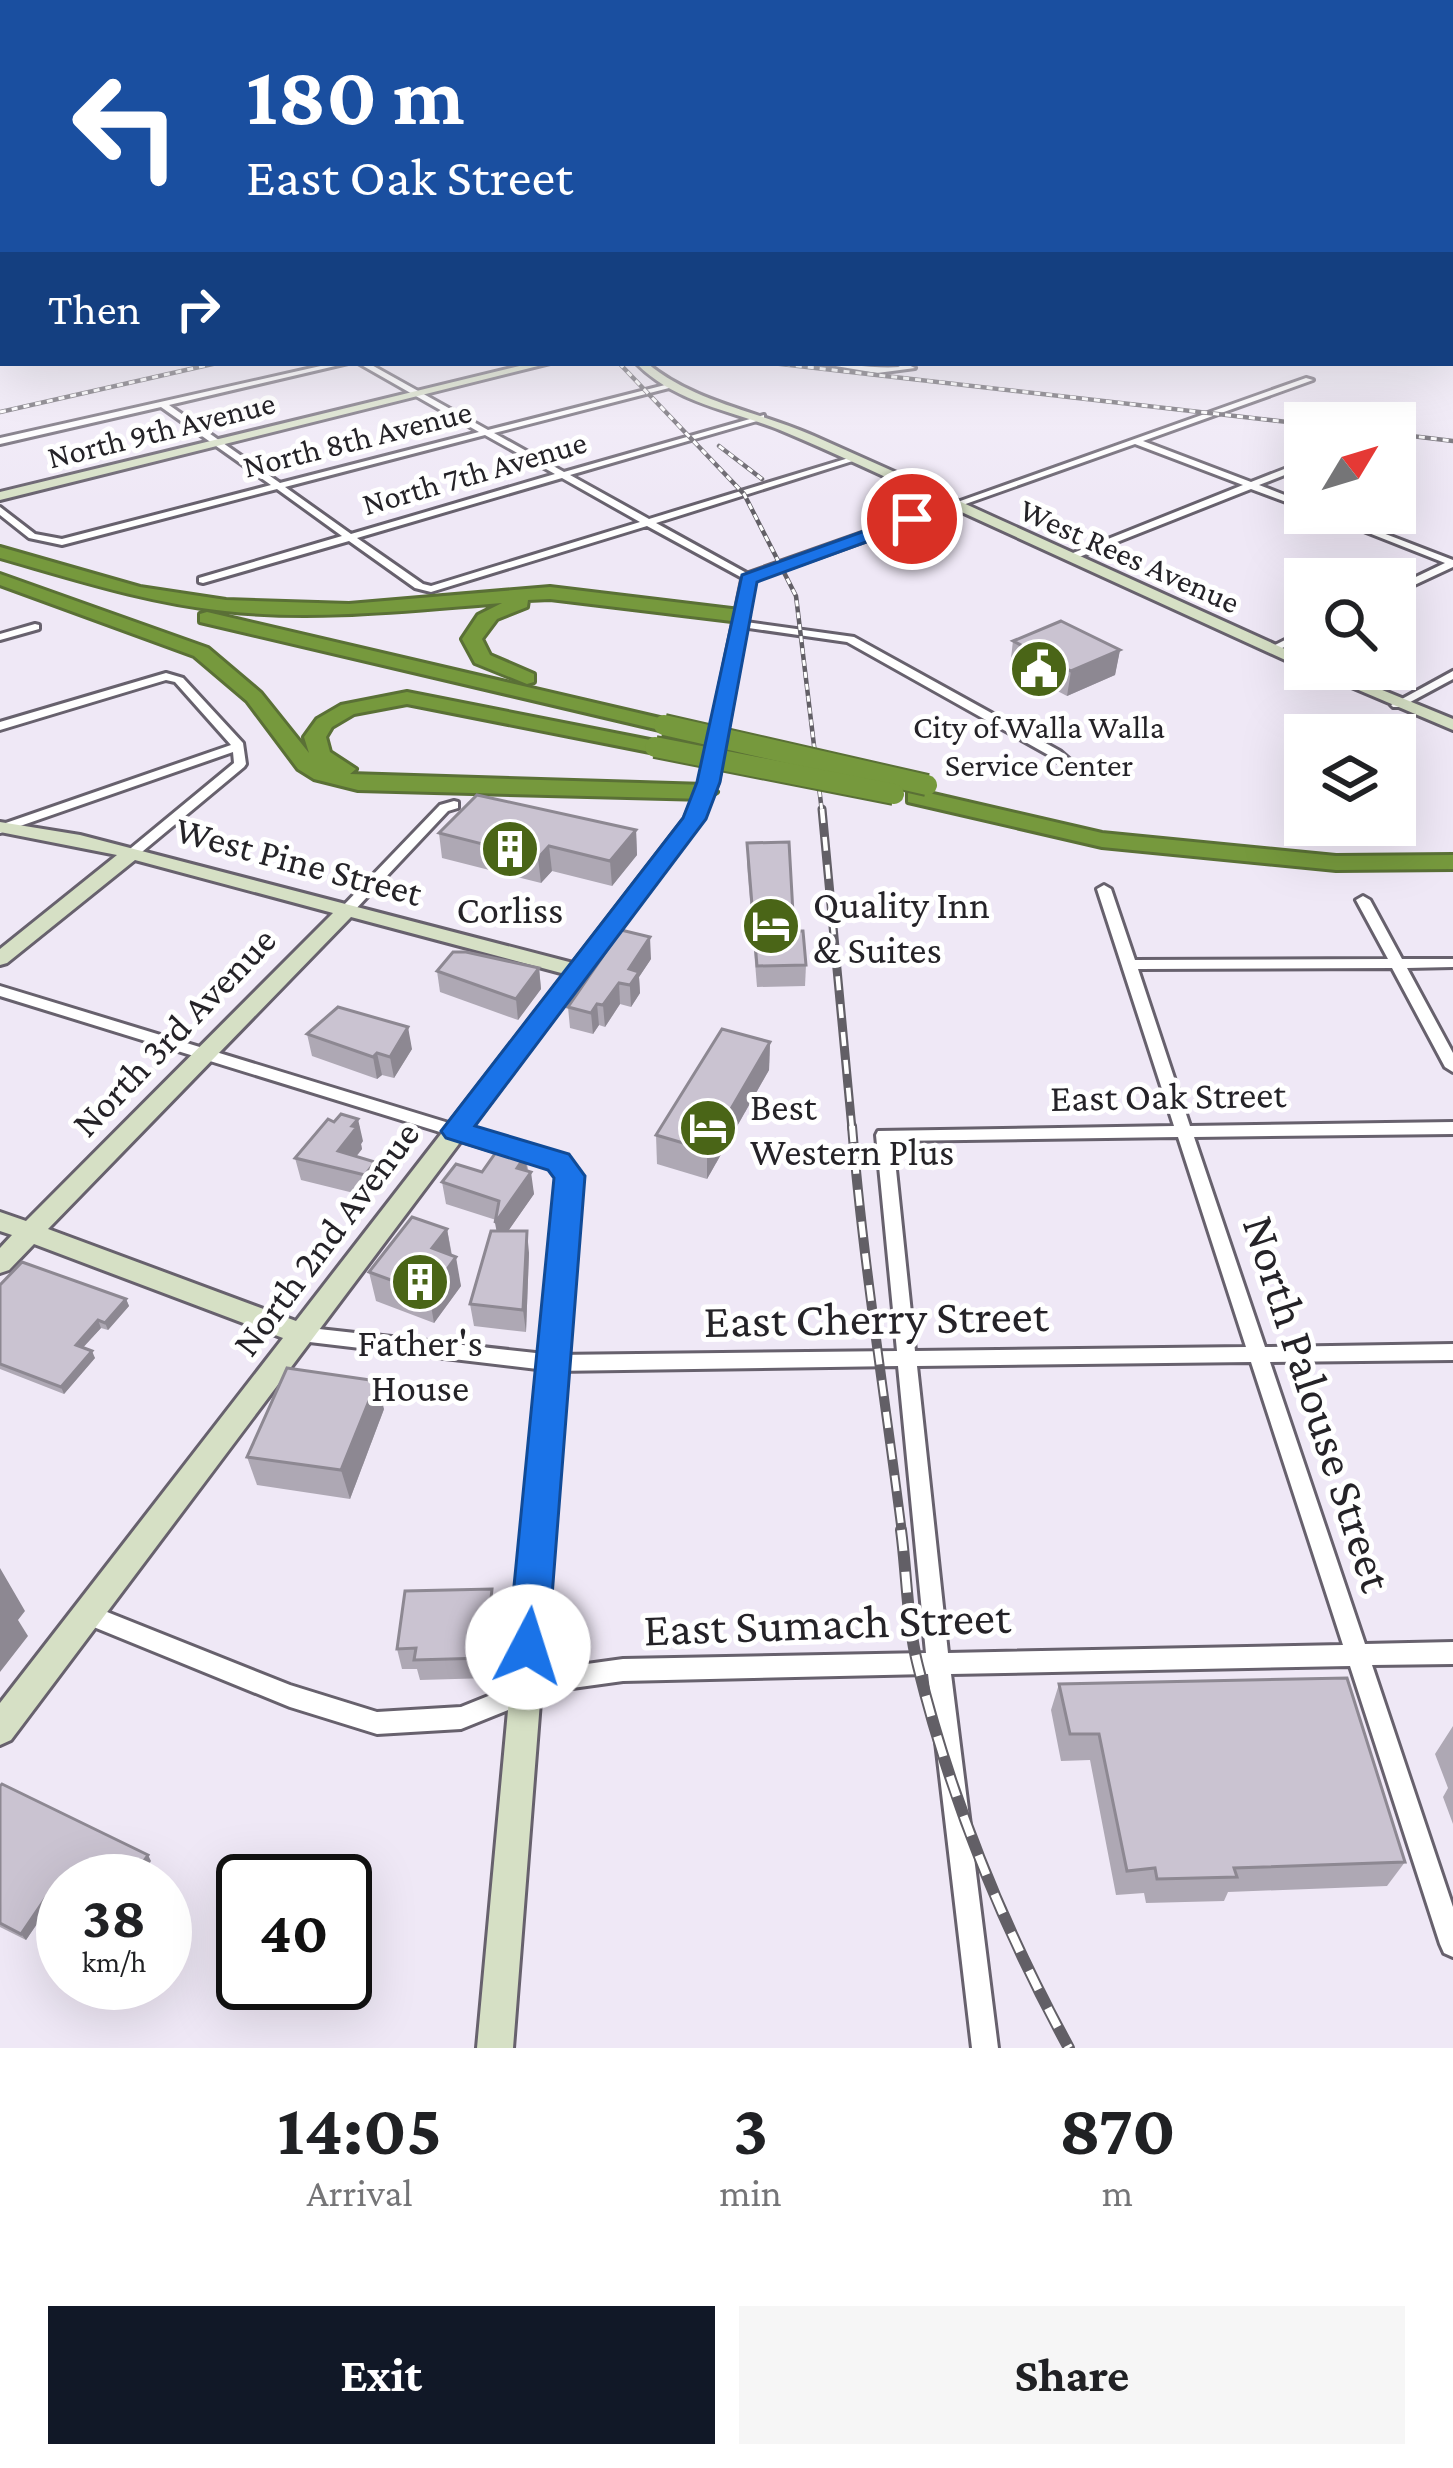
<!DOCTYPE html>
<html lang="en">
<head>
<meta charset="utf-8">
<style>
  :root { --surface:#fff; --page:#f6f6f6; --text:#202124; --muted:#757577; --accent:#111827 }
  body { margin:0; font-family:"Crimson Pro",serif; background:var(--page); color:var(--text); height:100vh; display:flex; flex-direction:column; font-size:45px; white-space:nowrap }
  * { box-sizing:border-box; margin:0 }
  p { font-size:39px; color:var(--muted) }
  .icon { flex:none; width:66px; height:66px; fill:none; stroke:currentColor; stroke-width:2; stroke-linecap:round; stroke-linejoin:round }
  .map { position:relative; height:2048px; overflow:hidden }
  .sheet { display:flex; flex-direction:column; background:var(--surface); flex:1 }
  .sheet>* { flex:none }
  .hud { position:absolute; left:0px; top:0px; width:1455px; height:366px; box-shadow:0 12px 48px #0002; background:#1a4fa0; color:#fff; overflow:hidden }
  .needle { width:78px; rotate:52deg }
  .buttons { position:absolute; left:1284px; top:402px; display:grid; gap:24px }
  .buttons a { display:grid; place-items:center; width:132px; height:132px; border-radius:0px; background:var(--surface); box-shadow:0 12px 48px #0002; font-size:60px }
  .speed { position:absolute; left:36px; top:1854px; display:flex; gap:24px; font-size:60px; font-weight:700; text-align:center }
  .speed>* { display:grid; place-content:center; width:156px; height:156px; border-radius:50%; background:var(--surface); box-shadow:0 12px 48px #0002; line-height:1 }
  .speed small { font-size:30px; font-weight:400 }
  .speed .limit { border:6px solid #111; border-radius:18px; background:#fff; color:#111 }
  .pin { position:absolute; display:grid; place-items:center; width:102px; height:102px; color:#fff; margin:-51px; border:6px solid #fff; border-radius:50%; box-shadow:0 3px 12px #0007 }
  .me { position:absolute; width:132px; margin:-66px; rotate:5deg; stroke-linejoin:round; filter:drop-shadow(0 0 9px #0008) }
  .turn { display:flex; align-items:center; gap:42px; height:252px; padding:0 48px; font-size:54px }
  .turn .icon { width:156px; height:156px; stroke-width:2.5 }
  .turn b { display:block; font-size:84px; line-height:102px }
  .then { display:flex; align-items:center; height:114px; padding:0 48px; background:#0003; gap:24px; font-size:45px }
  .eta { display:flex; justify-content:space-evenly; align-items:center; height:204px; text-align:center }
  .eta b { font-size:72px; font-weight:700; line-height:84px }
  .action { display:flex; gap:24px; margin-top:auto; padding:24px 48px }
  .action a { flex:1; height:138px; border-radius:0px; background:var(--accent); color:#fff; font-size:48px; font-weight:700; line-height:138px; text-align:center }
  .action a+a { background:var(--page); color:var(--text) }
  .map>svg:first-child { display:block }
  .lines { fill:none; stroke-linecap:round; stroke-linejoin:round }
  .street-casing { stroke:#67616d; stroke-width:6 }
  .secondary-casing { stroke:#67616d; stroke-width:6 }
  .highway-casing { stroke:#5a7036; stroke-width:6 }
  .street { fill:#fff; fill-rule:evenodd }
  .secondary { fill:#d6e0c5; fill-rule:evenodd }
  .highway { fill:#76993d; fill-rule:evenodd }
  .rail-far3-casing { stroke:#625f66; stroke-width:4.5 }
  .rail-far2-casing { stroke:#625f66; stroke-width:9 }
  .rail-far1-casing { stroke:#625f66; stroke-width:10 }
  .rail-casing { stroke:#625f66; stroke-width:12 }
  .rail-far3 { stroke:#fff; stroke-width:3; stroke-dasharray:6; stroke-linecap:butt }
  .rail-far2 { stroke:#fff; stroke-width:4.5; stroke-dasharray:14; stroke-linecap:butt }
  .rail-far1 { stroke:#fff; stroke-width:6; stroke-dasharray:16; stroke-linecap:butt }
  .rail { stroke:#fff; stroke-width:8; stroke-dasharray:21; stroke-linecap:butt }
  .highway-bridge-casing { stroke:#5a7036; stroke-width:24; stroke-linecap:butt }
  .highway-bridge { stroke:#76993d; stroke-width:20 }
  .wall { fill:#aea8b4 }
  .shaded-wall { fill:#8d8892 }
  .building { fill:#cac3d1; stroke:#8d8892; stroke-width:3 }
  .route { fill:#1a73e8; stroke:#114b97; stroke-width:3 }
  .labels { text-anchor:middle; stroke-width:10; stroke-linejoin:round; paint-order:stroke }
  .far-street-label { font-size:33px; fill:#252328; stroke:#fff }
  .far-poi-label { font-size:33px; fill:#252328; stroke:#fff }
  .street-label { font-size:39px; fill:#252328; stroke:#fff }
  .poi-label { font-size:39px; fill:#252328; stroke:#fff; text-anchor:start }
  .near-street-label { font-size:48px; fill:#252328; stroke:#fff }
</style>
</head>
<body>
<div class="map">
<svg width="1453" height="2048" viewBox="0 0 1453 2048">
  <rect width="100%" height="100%" fill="#efe8f6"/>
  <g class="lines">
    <defs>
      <g id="street">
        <rect x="0" y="346" width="3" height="4"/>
        <path d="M334 363H348L169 405 280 483 479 432 358 363H368L488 430 669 384V388L494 433 564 472 764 415V419L570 475 649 519 852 457 859 459 656 523 752 576V580L748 581 647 526 431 592 415 588 349 541 203 583 199 582V578L342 536 277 489 62 545 29 538 0 515V507L35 534 62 539 271 485 161 407 0 444V438ZM485 435 555 474 351 534 285 487ZM562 478 640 522 431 586 423 584 357 538Z"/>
        <path d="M818 363C846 363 872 369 900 367L893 363H904L915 368 877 373Z"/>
        <polygon points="1306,378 1313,380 1143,441 1251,482 1305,461 1305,467 1259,485 1305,503 1305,509 1251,489 1074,559 1068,559 1068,555 1243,485 1135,444 957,507 949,505"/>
        <polygon points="1318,513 1331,513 1453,560 1453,567 1395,594 1395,587 1445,563"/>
        <polygon points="739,621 854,637 1060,751 1084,772 1082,775 1074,775 1052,757 847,642 735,626 734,624"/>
        <polygon points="35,624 39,625 39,629 0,640 0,634"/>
        <polygon points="1305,630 1305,637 1276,651 1267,649"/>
        <polygon points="1453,671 1453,679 1401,707 1393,707 1391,705"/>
        <polygon points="166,673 183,678 243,743 246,764 244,767 137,856 132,857 125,853 234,763 233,752 0,833 0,825 231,745 175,682 166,680 0,730 0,722"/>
        <polygon points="454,801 458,802 458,808 448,811 352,913 342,913 340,910 342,907 440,805"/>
        <path d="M1104 885 1111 889 1135 960 1388 959 1356 900 1363 896 1370 900 1402 959H1453V967L1407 968 1453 1053V1072L1445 1067 1392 968 1138 969 1190 1126 1453 1122V1134L1194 1137 1265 1347 1453 1344V1360L1270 1362 1365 1644 1453 1642V1664L1372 1665 1453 1907V1957L1444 1953 1440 1944 1350 1666 951 1674 998 2048H972L928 1674 623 1681 558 1690 461 1729 377 1734 290 1707 79 1621 76 1614 79 1607 87 1604 290 1685 377 1712 461 1707 558 1668 623 1659 926 1653 898 1366 554 1371 301 1341 294 1339 292 1334 294 1329 301 1327 554 1355 897 1351 876 1135 878 1131 1174 1126 1097 889ZM1178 1137 1246 1347 915 1351 893 1141ZM1251 1362 1343 1645 948 1653 917 1366Z"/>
        <polygon points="0,986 462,1127 464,1131 462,1135 456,1137 0,996"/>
      </g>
      <g id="secondary">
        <rect x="0" y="307" width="3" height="6"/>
        <polygon points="532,363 550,363 0,500 0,492"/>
        <path d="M636 363H647C695 403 758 411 814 436 978 509 1141 584 1305 658V669L955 509 755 580 718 782 703 819 471 1128 566 1156 581 1176 513 2048H477L557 1177 550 1168 461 1141 11 1740 0 1745V1703L283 1338 34 1244 9 1270 0 1273V1248L12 1235 0 1231V1212L26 1221 333 913 135 860 7 963 0 965V949L117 855 0 832V822L80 835 573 963 685 818 700 782 743 575 944 504C890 479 835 453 780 430 730 410 675 403 636 363ZM351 917 565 974 296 1321 48 1229Z"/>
        <polygon points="1309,669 1331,669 1453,719 1453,730"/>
      </g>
      <g id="highway">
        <path d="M0 547 140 587 226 600 349 604 550 587 740 610 749 616 740 622 550 599 528 600 527 607 497 619 482 639 490 655 534 674V682L527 684 475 663 462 639 478 615 502 603C410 610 317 621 225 611 148 603 74 579 0 558Z"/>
        <polygon points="0,574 208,648 261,693 309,753 304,737 317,719 341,705 407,692 655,741 666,747 655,753 407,704 354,714 332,727 326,737 330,752 356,769 350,774 706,785 717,792 706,799 358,790 314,779 298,769 247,701 194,656 0,585"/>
        <polygon points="207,612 664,719 675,725 664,731 200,622 200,614"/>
        <polygon points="916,790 1102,833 1336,856 1453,855 1453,869 1336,870 1102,847 908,802 908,792"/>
      </g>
    </defs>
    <use href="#street" class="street-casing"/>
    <use href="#secondary" class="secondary-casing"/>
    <use href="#highway" class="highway-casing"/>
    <use href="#street" class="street"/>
    <use href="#secondary" class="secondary"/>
    <use href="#highway" class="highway"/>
    <defs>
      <g id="rail-far3">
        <polyline points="619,363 744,494 796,596 822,812"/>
        <polyline points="772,363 1305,424"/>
        <polyline points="0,412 217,363"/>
        <polyline points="1395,434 1453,441"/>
        <polyline points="719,446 762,479"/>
      </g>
      <polyline id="rail-far2" points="822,809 852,1129"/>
      <path id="rail-far1" d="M852 1126C863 1262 885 1397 902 1533"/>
      <path id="rail" d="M901 1530C907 1575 907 1623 918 1666 951 1800 1003 1927 1069 2048"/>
    </defs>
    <use href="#rail-far3" class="rail-far3-casing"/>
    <use href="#rail-far2" class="rail-far2-casing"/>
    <use href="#rail-far1" class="rail-far1-casing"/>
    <use href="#rail" class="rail-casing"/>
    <use href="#rail-far3" class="rail-far3"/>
    <use href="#rail-far2" class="rail-far2"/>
    <use href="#rail-far1" class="rail-far1"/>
    <use href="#rail" class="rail"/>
    <defs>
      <g id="highway-bridge">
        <polyline points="664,725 927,785"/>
        <polyline points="655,747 894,794"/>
      </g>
    </defs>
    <use href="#highway-bridge" class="highway-bridge-casing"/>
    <use href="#highway-bridge" class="highway-bridge"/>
  </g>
  <g class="wall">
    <polygon points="1013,641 1120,650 1115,675 1067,696 1010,666"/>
    <polygon points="636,830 637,855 612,886 552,871 541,883 442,858 439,833"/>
    <polygon points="747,843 794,931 806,965 805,986 757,987 747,864"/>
    <polygon points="651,959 639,977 640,993 631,1007 620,1004 605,1027 599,1025 593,1034 570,1028 568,1007"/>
    <polygon points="539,968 541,989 518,1020 440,992 437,971"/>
    <polygon points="307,1034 412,1049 394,1078 382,1075 377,1079 312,1056"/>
    <polygon points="770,1042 769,1070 707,1179 657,1164 656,1135"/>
    <polygon points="363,1141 361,1144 362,1149 356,1157 375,1162 380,1184 370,1197 301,1180 295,1158"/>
    <polygon points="525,1156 534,1194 508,1231 529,1253 526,1332 474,1326 470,1304 497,1231 496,1220 446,1204 442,1182 482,1172"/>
    <polygon points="447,1229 452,1255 461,1286 434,1323 376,1301 369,1272"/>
    <polygon points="0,1285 126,1299 129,1306 108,1330 101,1328 83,1347 95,1358 64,1394 0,1369"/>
    <polygon points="384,1409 350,1499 257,1485 247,1457"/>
    <polygon points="496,1610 490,1678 420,1680 417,1669 402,1669 397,1649"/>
    <polygon points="1059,1684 1405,1862 1387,1886 1228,1892 1224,1901 1146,1903 1144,1893 1116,1895 1090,1760 1061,1761 1051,1710"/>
    <polygon points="1453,1726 1453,1824 1443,1797 1448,1788 1435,1754"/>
    <polygon points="0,1786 151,1861 63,1881 63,1896 58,1893 26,1940 0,1927"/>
  </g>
  <g class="shaded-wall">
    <polygon points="1120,650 1115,675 1067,696 1071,671"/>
    <polygon points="636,830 637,855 612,886 610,861"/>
    <polygon points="549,846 552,871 541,883 538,858"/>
    <polygon points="650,937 651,959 639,977 640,993 631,1007 629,969"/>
    <polygon points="539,968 541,989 518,1020 516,999"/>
    <polygon points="619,983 620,1004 605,1027 603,1005"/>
    <polygon points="597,1004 599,1025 593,1034 591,1013"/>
    <polygon points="408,1027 412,1049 394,1078 390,1057"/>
    <polygon points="770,1042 769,1070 707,1179 707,1150"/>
    <polygon points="377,1053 382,1075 377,1079 373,1057"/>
    <polygon points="358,1119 363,1141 361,1144 362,1149 345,1170 338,1151"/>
    <polygon points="525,1156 528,1176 531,1172 534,1194 499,1244 495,1223 517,1168"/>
    <polygon points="375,1162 380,1184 370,1197 365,1175"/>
    <polygon points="447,1229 452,1258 432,1248"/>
    <polygon points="527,1231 529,1253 526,1332 523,1310"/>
    <polygon points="456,1257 461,1286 434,1323 429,1294"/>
    <polygon points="126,1299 129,1306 108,1330 105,1323"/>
    <polygon points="98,1320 101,1328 79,1352 76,1345"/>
    <polygon points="92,1351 95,1358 64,1394 61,1387"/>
    <polygon points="377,1381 384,1409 350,1499 341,1470"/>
    <polygon points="0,1568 25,1611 18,1620 28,1636 0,1672"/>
    <polygon points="492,1589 496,1610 490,1678 485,1658"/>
    <polygon points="148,1855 151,1861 138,1881 130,1881"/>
    <polygon points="53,1887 58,1893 26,1940 21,1934"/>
  </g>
  <g class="building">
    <polygon points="1061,621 1120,650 1071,671 1013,641"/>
    <polygon points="477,795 636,830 610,861 549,846 538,858 439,833"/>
    <polygon points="789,842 794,931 803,931 806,965 757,966 747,843"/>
    <polygon points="621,930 650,937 629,969 639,972 630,985 619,983 603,1005 597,1004 591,1013 568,1007"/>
    <polygon points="453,952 466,952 539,968 516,999 437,971"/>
    <polygon points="338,1007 408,1027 390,1057 377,1053 373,1057 307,1034"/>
    <polygon points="722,1029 770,1042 707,1150 656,1135"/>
    <polygon points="341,1114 358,1119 352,1126 357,1127 338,1151 375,1162 365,1175 295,1158 328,1119 334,1122"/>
    <polygon points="499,1148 525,1156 517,1168 531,1172 495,1223 499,1201 442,1182 456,1164 482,1172"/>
    <polygon points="412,1217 447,1229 432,1248 456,1257 429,1294 369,1272"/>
    <polygon points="491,1231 527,1231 523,1310 470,1304"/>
    <polygon points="22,1262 126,1299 105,1323 98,1320 76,1345 92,1351 61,1387 0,1364 0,1285"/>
    <polygon points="287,1368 377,1381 341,1470 247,1457"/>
    <polygon points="492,1589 485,1658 414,1660 416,1648 397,1649 405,1591"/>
    <polygon points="1347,1678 1405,1862 1234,1868 1237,1877 1157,1879 1155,1868 1127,1871 1099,1734 1070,1734 1059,1684"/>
    <polygon points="2,1784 148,1855 130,1881 63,1881 63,1892 53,1887 21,1934 0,1923 0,1786"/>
  </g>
  <linearGradient id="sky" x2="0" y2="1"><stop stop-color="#9cb2e8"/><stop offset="0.43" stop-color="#f8f5fb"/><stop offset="1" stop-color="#f8f5fb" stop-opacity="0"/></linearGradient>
  <rect width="1453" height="502" fill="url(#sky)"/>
  <polygon class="route" points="912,514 920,519 918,523 757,582 720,782 706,819 475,1126 569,1154 585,1176 548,1647 542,1660 528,1666 514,1660 508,1647 554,1178 548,1170 446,1138 441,1131 683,818 697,782 742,575"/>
  <defs>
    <symbol id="civic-disc" viewBox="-11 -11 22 22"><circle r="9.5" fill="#4a6517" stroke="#fff"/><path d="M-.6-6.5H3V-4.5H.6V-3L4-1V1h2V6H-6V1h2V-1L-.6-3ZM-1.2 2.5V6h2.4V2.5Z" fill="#fff"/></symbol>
    <symbol id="building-disc" viewBox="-11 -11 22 22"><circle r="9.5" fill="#4a6517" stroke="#fff"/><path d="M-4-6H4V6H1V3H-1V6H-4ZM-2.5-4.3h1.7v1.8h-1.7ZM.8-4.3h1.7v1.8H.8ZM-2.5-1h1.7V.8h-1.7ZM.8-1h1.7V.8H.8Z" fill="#fff"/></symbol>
    <symbol id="hotel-disc" viewBox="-11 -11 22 22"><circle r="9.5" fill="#4a6517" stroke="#fff"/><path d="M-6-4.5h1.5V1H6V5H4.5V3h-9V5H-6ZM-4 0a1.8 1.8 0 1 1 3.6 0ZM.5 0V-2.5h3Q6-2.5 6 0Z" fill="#fff"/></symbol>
  </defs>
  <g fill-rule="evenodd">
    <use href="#civic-disc" x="1006" y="636" width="66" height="66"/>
    <use href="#building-disc" x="477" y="816" width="66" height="66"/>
    <use href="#hotel-disc" x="738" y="893" width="66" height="66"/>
    <use href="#hotel-disc" x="675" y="1095" width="66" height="66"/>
    <use href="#building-disc" x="387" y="1249" width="66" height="66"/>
  </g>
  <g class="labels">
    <g class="far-street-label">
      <text transform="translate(161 429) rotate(-14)" y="12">North 9th Avenue</text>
      <text transform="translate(357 438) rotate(-14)" y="12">North 8th Avenue</text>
      <text transform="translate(474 472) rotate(-16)" y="12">North 7th Avenue</text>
      <text transform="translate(1130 555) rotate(24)" y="12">West Rees Avenue</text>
    </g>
    <g class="far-poi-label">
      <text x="1039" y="738">City of Walla Walla<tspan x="1039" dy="38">Service Center</tspan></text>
    </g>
    <g class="street-label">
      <text transform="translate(299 860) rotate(15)" y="14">West Pine Street</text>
      <text transform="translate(173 1031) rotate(-46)" y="14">North 3rd Avenue</text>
      <text transform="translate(1168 1095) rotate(-1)" y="14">East Oak Street</text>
      <text transform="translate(325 1238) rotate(-53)" y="14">North 2nd Avenue</text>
    </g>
    <g class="poi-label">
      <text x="813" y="918">Quality Inn<tspan x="813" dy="45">&amp; Suites</tspan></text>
      <text x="510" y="923" text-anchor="middle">Corliss</text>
      <text x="750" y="1120">Best<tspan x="750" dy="45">Western Plus</tspan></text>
      <text x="420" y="1356" text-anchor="middle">Father's<tspan x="420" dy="45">House</tspan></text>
    </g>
    <g class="near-street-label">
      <text transform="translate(876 1317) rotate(-1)" y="17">East Cherry Street</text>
      <text transform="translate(1319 1403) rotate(72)" y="17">North Palouse Street</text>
      <text transform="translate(827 1622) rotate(-2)" y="17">East Sumach Street</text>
    </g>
  </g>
</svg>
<div class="buttons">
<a><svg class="needle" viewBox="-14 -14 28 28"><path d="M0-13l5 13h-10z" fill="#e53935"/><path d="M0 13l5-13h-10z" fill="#757577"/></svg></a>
<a><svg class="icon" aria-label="search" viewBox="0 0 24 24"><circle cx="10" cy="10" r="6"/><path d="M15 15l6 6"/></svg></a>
<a><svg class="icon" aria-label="layers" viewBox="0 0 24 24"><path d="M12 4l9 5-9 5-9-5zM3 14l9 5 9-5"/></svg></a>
</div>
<div class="speed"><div>38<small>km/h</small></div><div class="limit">40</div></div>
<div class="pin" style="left:912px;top:519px;background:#d93025"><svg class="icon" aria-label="arrive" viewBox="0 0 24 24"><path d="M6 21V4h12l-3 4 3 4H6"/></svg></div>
<svg class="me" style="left:528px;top:1647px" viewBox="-20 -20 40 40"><circle r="19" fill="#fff"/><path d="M0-13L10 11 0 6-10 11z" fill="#1a73e8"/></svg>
<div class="hud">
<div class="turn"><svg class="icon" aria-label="left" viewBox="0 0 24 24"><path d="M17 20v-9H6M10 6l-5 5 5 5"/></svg><div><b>180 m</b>East Oak Street</div></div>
<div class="then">Then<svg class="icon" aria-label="right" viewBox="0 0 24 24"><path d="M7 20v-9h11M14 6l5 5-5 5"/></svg></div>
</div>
</div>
<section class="sheet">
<div class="eta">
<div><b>14:05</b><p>Arrival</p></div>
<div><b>3</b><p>min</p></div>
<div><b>870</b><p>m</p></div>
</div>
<div class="action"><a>Exit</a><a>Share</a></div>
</section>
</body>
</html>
